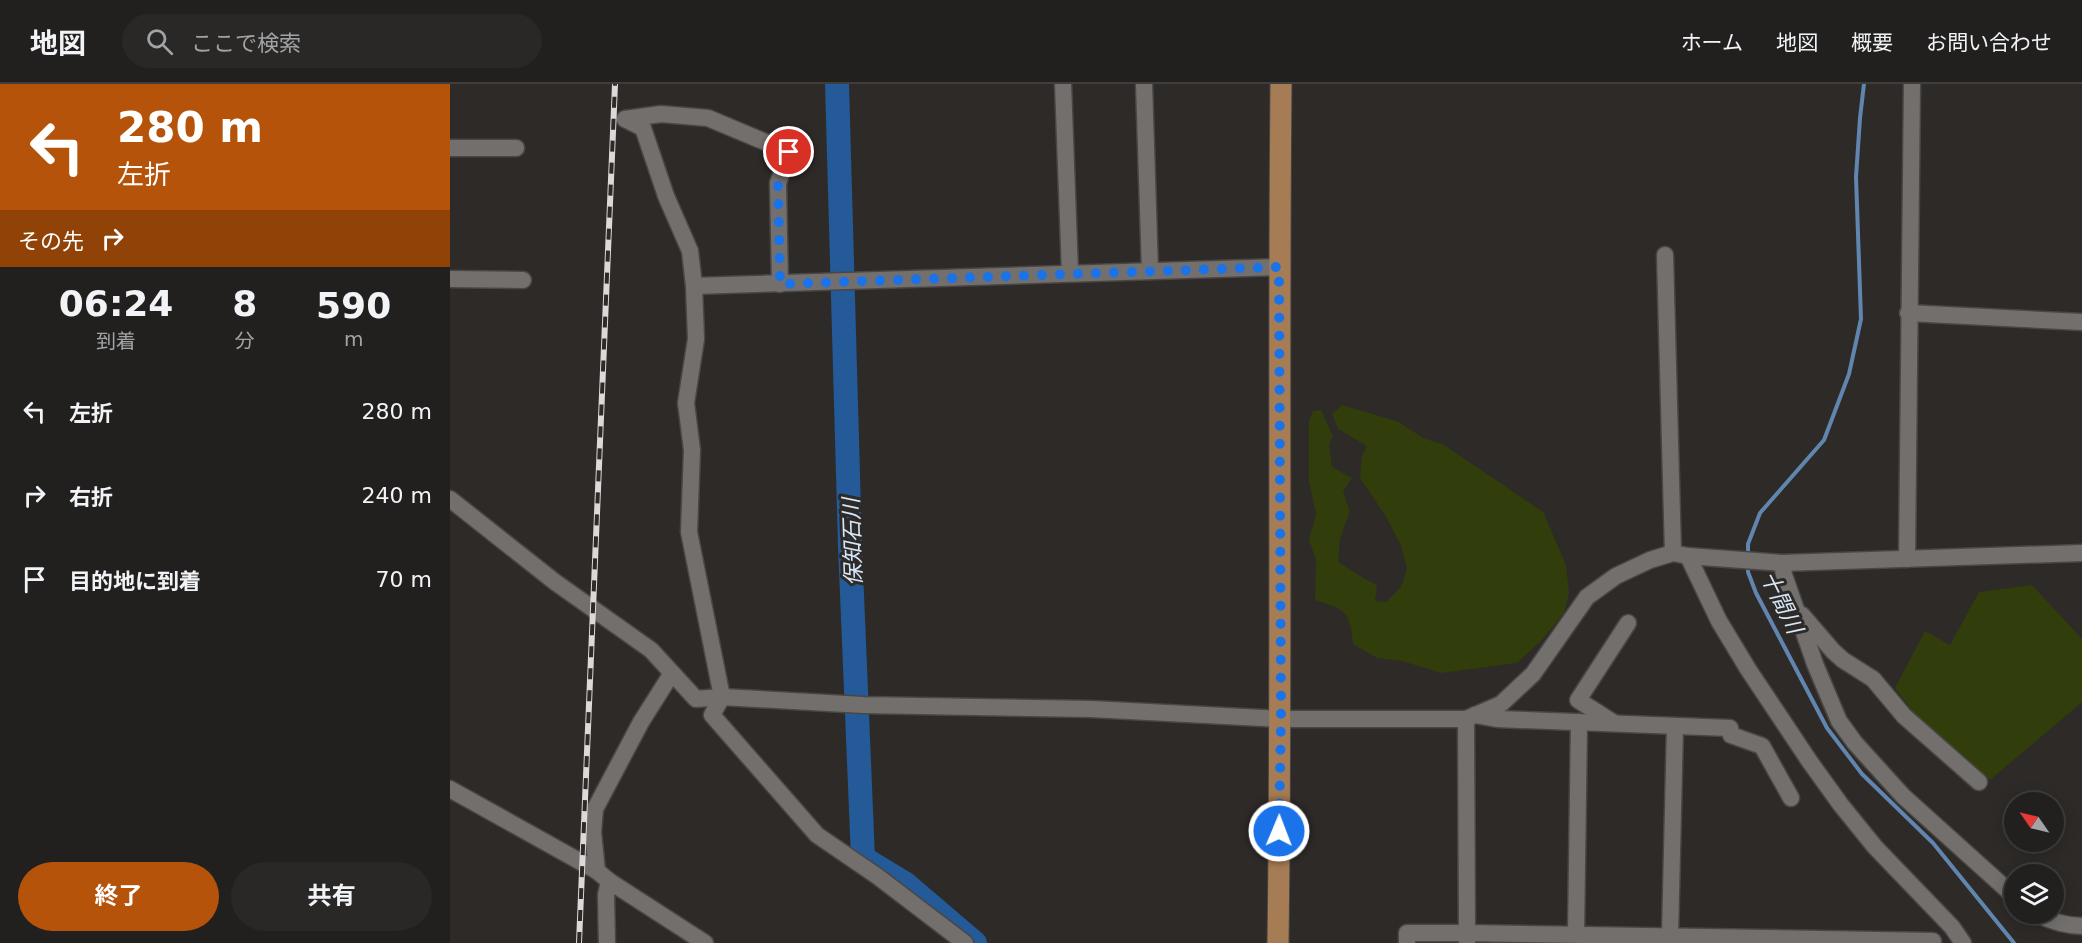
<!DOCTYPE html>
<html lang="ja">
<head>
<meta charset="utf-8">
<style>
  :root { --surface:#22201e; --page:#2a2827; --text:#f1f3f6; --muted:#a2a3a4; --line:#3f3e3c; --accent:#b45309 }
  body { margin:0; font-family:"DejaVu Sans","Noto Sans JP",sans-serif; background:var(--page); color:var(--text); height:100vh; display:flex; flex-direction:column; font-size:22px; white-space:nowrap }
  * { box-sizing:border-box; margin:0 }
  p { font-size:20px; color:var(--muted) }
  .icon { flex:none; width:33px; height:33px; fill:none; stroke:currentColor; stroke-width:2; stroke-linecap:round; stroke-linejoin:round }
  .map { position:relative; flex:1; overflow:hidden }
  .drawer { display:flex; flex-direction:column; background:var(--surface); width:450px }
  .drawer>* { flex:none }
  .hud { background:#b45309; color:#fff; overflow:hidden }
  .needle { width:39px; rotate:304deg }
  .fabs { position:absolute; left:1554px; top:708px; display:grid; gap:12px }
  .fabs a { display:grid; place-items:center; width:60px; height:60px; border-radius:50%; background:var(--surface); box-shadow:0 3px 15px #0003,0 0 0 2px var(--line); font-size:30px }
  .pin { position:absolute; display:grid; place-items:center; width:51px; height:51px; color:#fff; margin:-26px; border:3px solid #fff; border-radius:50%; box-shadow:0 2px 6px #0007 }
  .me { position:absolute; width:66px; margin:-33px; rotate:1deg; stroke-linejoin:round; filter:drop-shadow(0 0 4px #0008) }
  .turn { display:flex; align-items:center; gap:21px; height:126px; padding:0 18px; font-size:27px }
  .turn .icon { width:78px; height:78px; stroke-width:2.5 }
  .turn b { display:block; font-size:42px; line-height:51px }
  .then { display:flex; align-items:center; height:57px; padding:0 18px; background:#0003; gap:12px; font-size:22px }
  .eta { display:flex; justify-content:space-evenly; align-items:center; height:102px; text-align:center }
  .eta b { font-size:36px; font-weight:700; line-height:42px }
  .cta { display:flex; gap:12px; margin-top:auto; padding:12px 18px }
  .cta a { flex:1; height:69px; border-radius:36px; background:var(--accent); color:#fff; font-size:24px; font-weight:700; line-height:69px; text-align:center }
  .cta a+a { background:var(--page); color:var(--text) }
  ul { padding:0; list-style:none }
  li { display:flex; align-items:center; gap:18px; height:84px; padding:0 18px }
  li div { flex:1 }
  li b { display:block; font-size:22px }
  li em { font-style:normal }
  header { display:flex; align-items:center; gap:36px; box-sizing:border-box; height:84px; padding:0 30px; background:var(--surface); border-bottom:2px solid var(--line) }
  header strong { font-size:28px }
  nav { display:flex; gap:33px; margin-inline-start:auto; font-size:21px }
  .search { width:420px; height:54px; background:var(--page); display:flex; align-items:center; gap:15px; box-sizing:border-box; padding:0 21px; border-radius:33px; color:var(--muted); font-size:22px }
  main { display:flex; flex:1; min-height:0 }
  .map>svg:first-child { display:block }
  .green { fill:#313e0b }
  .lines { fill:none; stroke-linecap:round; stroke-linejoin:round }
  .stream { stroke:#6086b0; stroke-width:4 }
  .river { stroke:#235a97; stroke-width:24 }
  .minor-casing { stroke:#494746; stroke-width:19 }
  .major-casing { stroke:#494746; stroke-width:23 }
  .minor { stroke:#736f6d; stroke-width:16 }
  .major { stroke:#a57c54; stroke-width:21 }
  .rail-casing { stroke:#dcd9d8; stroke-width:6 }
  .rail { stroke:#2d2a28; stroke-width:4; stroke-dasharray:11; stroke-linecap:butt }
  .route { stroke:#1a73e8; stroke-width:10; stroke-dasharray:0 18 }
  .labels { text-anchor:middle; stroke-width:6; stroke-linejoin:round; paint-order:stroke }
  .water-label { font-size:22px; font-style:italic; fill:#d7e6f8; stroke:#2d2a28 }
</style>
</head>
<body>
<header>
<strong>地図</strong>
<div class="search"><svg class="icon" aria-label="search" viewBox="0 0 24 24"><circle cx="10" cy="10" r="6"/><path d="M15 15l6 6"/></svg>ここで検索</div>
<nav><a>ホーム</a><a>地図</a><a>概要</a><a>お問い合わせ</a></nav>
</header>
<main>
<section class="drawer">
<div class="hud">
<div class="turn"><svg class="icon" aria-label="left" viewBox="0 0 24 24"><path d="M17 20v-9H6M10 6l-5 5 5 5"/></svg><div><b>280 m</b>左折</div></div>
<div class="then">その先<svg class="icon" aria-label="right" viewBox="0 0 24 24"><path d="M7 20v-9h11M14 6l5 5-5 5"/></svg></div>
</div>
<div class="eta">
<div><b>06:24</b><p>到着</p></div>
<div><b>8</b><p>分</p></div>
<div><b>590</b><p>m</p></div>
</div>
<ul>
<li><svg class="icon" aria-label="left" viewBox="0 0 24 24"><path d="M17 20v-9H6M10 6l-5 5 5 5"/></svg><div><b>左折</b></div><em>280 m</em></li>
<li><svg class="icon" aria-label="right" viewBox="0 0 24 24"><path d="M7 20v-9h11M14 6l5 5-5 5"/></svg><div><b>右折</b></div><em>240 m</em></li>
<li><svg class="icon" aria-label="arrive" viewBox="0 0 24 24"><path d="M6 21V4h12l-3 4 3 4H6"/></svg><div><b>目的地に到着</b></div><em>70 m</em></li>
</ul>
<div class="cta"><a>終了</a><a>共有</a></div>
</section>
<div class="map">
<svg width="1632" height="859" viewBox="0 0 1632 859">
  <rect width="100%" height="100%" fill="#2d2a28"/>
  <g class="green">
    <path d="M892 321 949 338 973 354 994 361 1093 428 1116 481 1119 509 1114 529 1093 555 1067 579 991 589 952 577 927 574 903 560C900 526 895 526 865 516L866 476 859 456 866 430 859 397V337L863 327 871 326 883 352 879 361 882 383 902 394 893 408 900 427 890 454 888 478 915 495 927 501 925 517 936 518 951 503 957 485 951 461 935 431 910 394 912 372 917 362 888 345 882 330Z"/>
    <polygon points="1582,501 1632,555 1632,618 1540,696 1463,628 1445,604 1475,547 1500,561 1529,508"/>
  </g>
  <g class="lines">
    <g class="stream">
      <polyline points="1298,471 1298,460 1310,429 1374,356 1399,290 1411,235 1406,93 1410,34 1414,0"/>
      <polyline points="1298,481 1298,488 1306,509 1377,644 1412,690 1483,759 1564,859"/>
    </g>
    <polyline class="river" points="387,0 400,462 413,774 456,800 525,859"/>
    <defs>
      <g id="minor">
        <polyline points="613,0 620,189"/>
        <polyline points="694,0 700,187"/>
        <polyline points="175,35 193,44 216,112 240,167 244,202 246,255 236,319 242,366 239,448 272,613 262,631 367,751 427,792 515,859"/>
        <polyline points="175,35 211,30 258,34 339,68 328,99 330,200"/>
        <polyline points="0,64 66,64"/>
        <polyline points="1215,171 1223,469"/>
        <polyline points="0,195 73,196"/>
        <polyline points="244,202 829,183"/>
        <polyline points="1458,229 1632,238"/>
        <polyline points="0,415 105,498 201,566 246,615 272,613 413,621 641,625 831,635 1016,635 1051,620 1083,590 1137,513 1166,492 1200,476 1223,469 1238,472 1332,479 1632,469"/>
        <polyline points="1238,472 1269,537 1298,585 1360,678 1391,721 1425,763 1502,843 1513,859"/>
        <polyline points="1457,475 1462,0"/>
        <polyline points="1332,479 1334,491 1365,580 1389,637 1405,659 1453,712 1564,812"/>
        <polyline points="1352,531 1383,567 1393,576 1423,595 1454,632 1529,698"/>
        <polyline points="1025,631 1047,635 1280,644 1281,651 1312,662 1341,714"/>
        <polyline points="1164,639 1128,616 1178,539"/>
        <polyline points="0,705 147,787"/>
        <polyline points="159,797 147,787 143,748 145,725 191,638 222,589"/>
        <path d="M1586 830C1601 837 1615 842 1632 842"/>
        <polyline points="1126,850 1129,638"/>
        <polyline points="1220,852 1225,642"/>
        <polyline points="157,859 156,811 159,797 255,859"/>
        <polyline points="957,859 957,849 1017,849 1016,635"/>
        <polyline points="1017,859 1017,849 1483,857"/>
      </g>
      <path id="major" d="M828 859C832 573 828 286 831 0"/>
    </defs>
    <use href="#minor" class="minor-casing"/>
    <use href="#major" class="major-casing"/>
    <use href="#minor" class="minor"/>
    <use href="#major" class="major"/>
    <defs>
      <polyline id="rail" points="129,859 165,0"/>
    </defs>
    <use href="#rail" class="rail-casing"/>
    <use href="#rail" class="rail"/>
  </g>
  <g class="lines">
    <polyline class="route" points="339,68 328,99 330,200 829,183 831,635 829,747"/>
  </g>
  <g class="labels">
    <g class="water-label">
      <text transform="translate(402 458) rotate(-92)" y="8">保知石川</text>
      <text transform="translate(1332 518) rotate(64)" y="8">十間川</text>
    </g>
  </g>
</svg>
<div class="fabs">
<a><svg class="needle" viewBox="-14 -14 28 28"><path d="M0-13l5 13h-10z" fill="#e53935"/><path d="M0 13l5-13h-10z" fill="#a2a3a4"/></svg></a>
<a><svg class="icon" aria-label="layers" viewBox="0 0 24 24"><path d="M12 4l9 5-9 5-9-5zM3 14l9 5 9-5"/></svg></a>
</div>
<div class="pin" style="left:339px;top:68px;background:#d93025"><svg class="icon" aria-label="arrive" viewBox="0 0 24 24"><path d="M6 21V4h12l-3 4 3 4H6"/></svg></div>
<svg class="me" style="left:829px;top:747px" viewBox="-20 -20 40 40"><circle r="17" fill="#1a73e8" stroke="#fff" stroke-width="3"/><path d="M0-11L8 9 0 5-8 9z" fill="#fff"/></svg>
</div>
</main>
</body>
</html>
